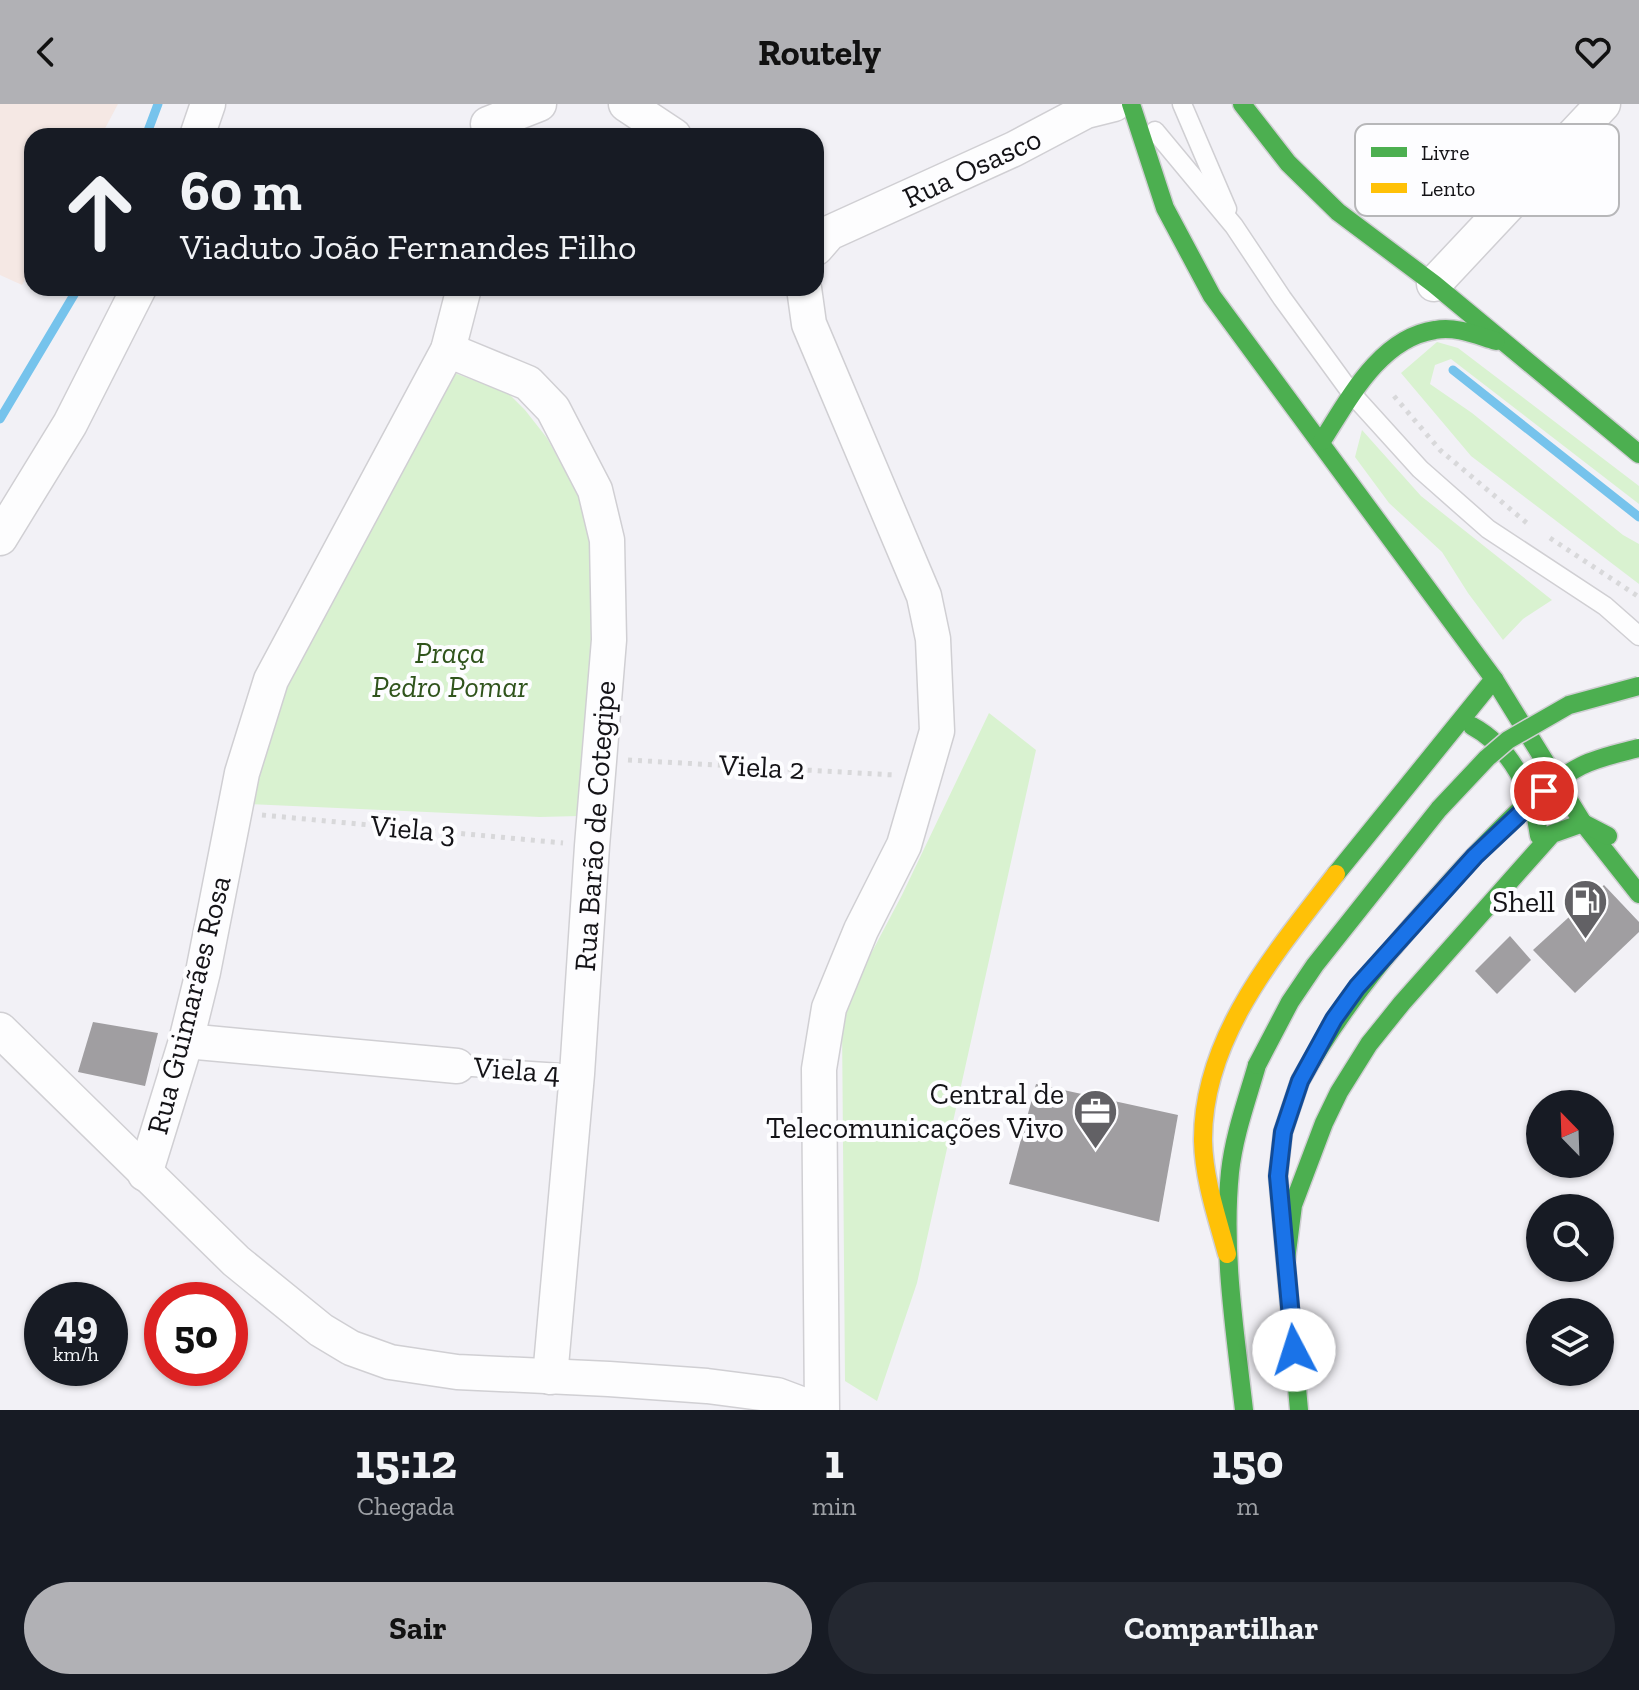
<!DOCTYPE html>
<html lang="pt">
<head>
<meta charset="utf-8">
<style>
  :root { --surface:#171b24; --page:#242831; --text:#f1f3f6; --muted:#9ea1a6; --accent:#b1b1b5 }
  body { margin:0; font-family:"Zilla Slab",serif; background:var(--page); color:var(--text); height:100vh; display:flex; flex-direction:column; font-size:30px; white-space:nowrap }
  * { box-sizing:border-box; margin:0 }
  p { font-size:26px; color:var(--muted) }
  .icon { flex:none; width:44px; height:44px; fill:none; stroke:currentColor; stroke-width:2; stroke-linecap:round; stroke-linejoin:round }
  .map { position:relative; height:1306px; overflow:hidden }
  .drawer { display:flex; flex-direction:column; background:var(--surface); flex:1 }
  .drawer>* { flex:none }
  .guide { position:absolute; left:24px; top:24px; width:800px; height:168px; border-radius:24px; box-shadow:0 2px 6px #0004; background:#171b24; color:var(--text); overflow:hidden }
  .needle { width:52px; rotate:337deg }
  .tools { position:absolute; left:1526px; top:986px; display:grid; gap:16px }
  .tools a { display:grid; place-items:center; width:88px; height:88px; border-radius:50%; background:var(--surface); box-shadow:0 2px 6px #0004; font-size:40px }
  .speed { position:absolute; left:24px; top:1178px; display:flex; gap:16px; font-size:40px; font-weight:700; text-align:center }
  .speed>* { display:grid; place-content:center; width:104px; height:104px; border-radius:50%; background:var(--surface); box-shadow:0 2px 6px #0004; line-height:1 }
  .speed small { font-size:20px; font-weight:400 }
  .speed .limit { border:12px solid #d22; background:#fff; color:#111 }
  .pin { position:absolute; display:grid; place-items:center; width:68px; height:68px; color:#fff; margin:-34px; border:4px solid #fff; border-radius:50%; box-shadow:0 2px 8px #0007 }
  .me { position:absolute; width:88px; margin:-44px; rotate:355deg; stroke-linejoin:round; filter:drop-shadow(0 0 6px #0008) }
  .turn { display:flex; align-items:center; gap:28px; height:168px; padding:0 24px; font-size:36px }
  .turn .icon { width:104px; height:104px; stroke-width:2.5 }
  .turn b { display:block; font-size:56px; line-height:68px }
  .eta { display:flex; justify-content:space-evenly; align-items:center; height:136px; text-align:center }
  .eta b { font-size:48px; font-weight:700; line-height:56px }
  .primary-button { display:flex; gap:16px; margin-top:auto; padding:16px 24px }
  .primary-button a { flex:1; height:92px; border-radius:48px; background:var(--accent); color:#111; font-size:32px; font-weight:700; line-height:92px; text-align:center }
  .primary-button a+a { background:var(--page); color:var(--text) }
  header { display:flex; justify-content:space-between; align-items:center; height:104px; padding:0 24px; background:var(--accent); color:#111; font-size:36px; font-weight:700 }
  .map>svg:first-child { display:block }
  .industrial { fill:#f5e8e4 }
  .green { fill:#d9f2d0 }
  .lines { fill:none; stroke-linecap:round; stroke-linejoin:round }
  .stream { stroke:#76c3ec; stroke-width:9 }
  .building { fill:#a09ea1 }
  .lane-casing { stroke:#d0cfd3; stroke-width:21 }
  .street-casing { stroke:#d0cfd3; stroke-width:37 }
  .fast-casing { stroke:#d0cfd3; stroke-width:21 }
  .slow-casing { stroke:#d0cfd3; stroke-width:21 }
  .path { stroke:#d8d8da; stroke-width:5; stroke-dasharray:4 6; stroke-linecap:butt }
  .lane { stroke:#fdfdfe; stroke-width:18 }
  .street { stroke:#fdfdfe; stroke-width:34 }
  .fast { stroke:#4caf50; stroke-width:18 }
  .slow { stroke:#ffc107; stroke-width:18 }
  .fast-bridge-casing { stroke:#d0cfd3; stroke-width:21; stroke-linecap:butt }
  .fast-bridge { stroke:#4caf50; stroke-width:18 }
  .route-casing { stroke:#114b97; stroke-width:20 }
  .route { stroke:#1a73e8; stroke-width:14 }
  .labels { text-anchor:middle; stroke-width:8; stroke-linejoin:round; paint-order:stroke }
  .street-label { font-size:30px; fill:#141317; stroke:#fdfdff }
  .park-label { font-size:30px; font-style:italic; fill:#30541c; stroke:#fdfdff }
  .poi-label { font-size:30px; fill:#141317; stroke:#fdfdff; text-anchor:end }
  .key { fill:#fdfdff; stroke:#b7b7b9; stroke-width:2 }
  .key-label { font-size:22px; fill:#141317 }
</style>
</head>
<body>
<header><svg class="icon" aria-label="back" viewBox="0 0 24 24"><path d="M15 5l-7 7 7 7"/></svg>Routely<svg class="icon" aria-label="heart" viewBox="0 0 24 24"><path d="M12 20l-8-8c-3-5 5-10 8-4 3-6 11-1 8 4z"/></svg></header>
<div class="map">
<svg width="1639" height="1306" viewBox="0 0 1639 1306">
  <rect width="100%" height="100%" fill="#f2f1f6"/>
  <polygon class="industrial" points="0,0 118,0 101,32 32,32 32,163 22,181 0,171"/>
  <g class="green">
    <polygon points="1437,238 1458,244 1639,382 1639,400 1451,255 1435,261 1430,280 1472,309 1623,431 1639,440 1639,480 1471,352 1401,269"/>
    <polygon points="449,267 508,289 525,306 547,334 579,392 595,438 598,530 579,712 540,713 251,700 258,661 288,568"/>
    <polygon points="1362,326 1421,392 1552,496 1523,515 1503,536 1468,489 1442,448 1389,399 1355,353"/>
    <polygon points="989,609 1036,646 917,1179 877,1297 845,1277 842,921 855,880 902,791"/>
  </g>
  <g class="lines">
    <g class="stream">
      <polyline points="146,32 158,0"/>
      <polyline points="1453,266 1639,413"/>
      <polyline points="0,315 78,184"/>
    </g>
  </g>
  <g class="building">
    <polygon points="1604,781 1639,818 1639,828 1575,889 1533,846"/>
    <polygon points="1510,832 1531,856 1497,890 1475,867"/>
    <polygon points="93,918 158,929 145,982 78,968"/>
    <polygon points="1036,980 1178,1011 1159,1118 1009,1080"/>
  </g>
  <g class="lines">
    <defs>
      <g id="lane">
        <polyline points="1182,0 1227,105"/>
        <polyline points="1155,27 1234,122 1282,194 1352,290 1420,365 1488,425 1605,502 1639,532"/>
        <polyline points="457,962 577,970"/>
      </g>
      <g id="street">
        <polyline points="626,0 674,32"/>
        <polyline points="488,20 539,0"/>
        <polyline points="197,32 208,0"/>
        <polyline points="816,144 829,129 1014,45 1086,7 1114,0"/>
        <polyline points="1434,180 1603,0"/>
        <polyline points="804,184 809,220 924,492 933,535 937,627 904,741 861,826 829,904 819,965 822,1306"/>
        <polyline points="448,246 528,279 553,305 595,386 607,436 609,536 592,742 577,970 550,1273"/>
        <polyline points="0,434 70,320 139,184"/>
        <polyline points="0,926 236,1157 321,1226 351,1244 390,1258 457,1268 609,1275 707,1282 777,1291 817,1306"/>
        <polyline points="186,937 457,962"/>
        <polyline points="145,1070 186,937 203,868 242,669 271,576 448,246 464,184"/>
      </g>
      <g id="fast">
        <polyline points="1131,0 1165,104 1212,192 1494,575 1583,719 1639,790"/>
        <polyline points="1242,0 1288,59 1338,108 1434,180 1639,350"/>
        <path d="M1322 337C1349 295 1380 234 1435 226 1456 222 1476 231 1496 237"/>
        <path d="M1472 622C1511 643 1534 689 1539 732"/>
        <polyline points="1336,770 1494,575"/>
        <polyline points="1286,1156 1293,1101 1324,1019 1339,988 1369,940 1402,899 1552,730 1583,719 1608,732"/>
        <path d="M1244 1306C1235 1227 1222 1147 1230 1068 1234 1031 1247 996 1257 961"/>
        <polyline points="1299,1306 1278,1072 1283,1028 1300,977"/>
      </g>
      <path id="slow" d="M1227 1150C1217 1113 1204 1076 1203 1037 1202 933 1277 847 1336 770"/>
    </defs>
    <use href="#lane" class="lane-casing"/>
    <use href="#street" class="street-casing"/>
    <use href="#fast" class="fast-casing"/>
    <use href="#slow" class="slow-casing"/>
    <g class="path">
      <polyline points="1394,292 1440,346 1528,420"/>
      <polyline points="1550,434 1639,493"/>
      <polyline points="628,656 894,671"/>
      <polyline points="262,711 563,739"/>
    </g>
    <use href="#lane" class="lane"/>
    <use href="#street" class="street"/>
    <use href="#fast" class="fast"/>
    <use href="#slow" class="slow"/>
    <defs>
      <g id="fast-bridge">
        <polyline points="1257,961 1290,898 1315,861 1439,705 1487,654 1508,636 1569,601 1639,582"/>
        <path d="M1300 977C1344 898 1401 832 1462 765 1498 727 1534 686 1581 662 1599 653 1620 649 1639 644"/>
      </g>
    </defs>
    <use href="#fast-bridge" class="fast-bridge-casing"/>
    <use href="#fast-bridge" class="fast-bridge"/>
  </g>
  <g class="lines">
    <defs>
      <polyline id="route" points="1294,1246 1278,1072 1283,1028 1300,977 1334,915 1357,883 1475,752 1544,687"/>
    </defs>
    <use href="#route" class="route-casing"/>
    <use href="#route" class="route"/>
  </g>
  <defs>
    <symbol id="fuel-pin" viewBox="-11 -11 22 30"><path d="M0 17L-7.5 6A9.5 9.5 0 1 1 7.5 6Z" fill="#626165" stroke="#fdfdff"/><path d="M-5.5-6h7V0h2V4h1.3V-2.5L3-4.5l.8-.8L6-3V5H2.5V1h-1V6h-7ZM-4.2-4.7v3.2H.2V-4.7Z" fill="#fff"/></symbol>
    <symbol id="office-pin" viewBox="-11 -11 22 30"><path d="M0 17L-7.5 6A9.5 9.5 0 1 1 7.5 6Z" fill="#626165" stroke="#fdfdff"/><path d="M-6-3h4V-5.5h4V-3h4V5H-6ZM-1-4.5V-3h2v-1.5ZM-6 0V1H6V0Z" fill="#fff"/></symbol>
  </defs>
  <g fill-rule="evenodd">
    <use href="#fuel-pin" x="1560" y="772" width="51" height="69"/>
    <use href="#office-pin" x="1070" y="982" width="51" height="69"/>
  </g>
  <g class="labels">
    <g class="street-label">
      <text transform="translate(972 64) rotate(-25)" y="10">Rua Osasco</text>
      <text transform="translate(762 663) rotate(3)" y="10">Viela 2</text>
      <text transform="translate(595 722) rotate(-86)" y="10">Rua Barão de Cotegipe</text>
      <text transform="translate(413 725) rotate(5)" y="10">Viela 3</text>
      <text transform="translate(189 901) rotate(-76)" y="10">Rua Guimarães Rosa</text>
      <text transform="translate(517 966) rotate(4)" y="10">Viela 4</text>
    </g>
    <g class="park-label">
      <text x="450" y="559">Praça<tspan x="450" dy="34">Pedro Pomar</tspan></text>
    </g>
    <g class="poi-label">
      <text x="1555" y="808">Shell</text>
      <text x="1064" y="1000">Central de<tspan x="1064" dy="34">Telecomunicações Vivo</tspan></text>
    </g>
  </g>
  <rect x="1355" y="20" width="264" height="92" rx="12" class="key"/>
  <rect x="1371" y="43" width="36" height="10" fill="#4caf50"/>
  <rect x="1371" y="79" width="36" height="10" fill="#ffc107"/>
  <g class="key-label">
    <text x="1421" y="56">Livre</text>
    <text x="1421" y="92">Lento</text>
  </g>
</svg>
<div class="tools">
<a><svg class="needle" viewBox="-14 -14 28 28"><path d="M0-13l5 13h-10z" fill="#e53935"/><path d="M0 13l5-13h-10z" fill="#9ea1a6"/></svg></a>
<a><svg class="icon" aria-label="search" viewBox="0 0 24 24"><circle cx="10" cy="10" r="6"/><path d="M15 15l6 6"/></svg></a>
<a><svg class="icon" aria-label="layers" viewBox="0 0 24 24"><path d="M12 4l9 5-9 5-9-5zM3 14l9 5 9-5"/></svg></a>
</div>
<div class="speed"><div>49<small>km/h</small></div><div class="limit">50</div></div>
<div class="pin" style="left:1544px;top:687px;background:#d93025"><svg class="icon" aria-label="arrive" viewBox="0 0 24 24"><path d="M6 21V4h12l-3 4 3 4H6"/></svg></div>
<svg class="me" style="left:1294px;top:1246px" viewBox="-20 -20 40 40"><circle r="19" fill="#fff"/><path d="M0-13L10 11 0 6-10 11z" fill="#1a73e8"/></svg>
<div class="guide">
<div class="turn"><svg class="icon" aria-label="ahead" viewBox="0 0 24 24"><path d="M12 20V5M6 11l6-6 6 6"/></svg><div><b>60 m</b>Viaduto João Fernandes Filho</div></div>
</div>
</div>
<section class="drawer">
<div class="eta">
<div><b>15:12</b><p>Chegada</p></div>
<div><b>1</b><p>min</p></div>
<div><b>150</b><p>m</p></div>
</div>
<div class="primary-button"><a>Sair</a><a>Compartilhar</a></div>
</section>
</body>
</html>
